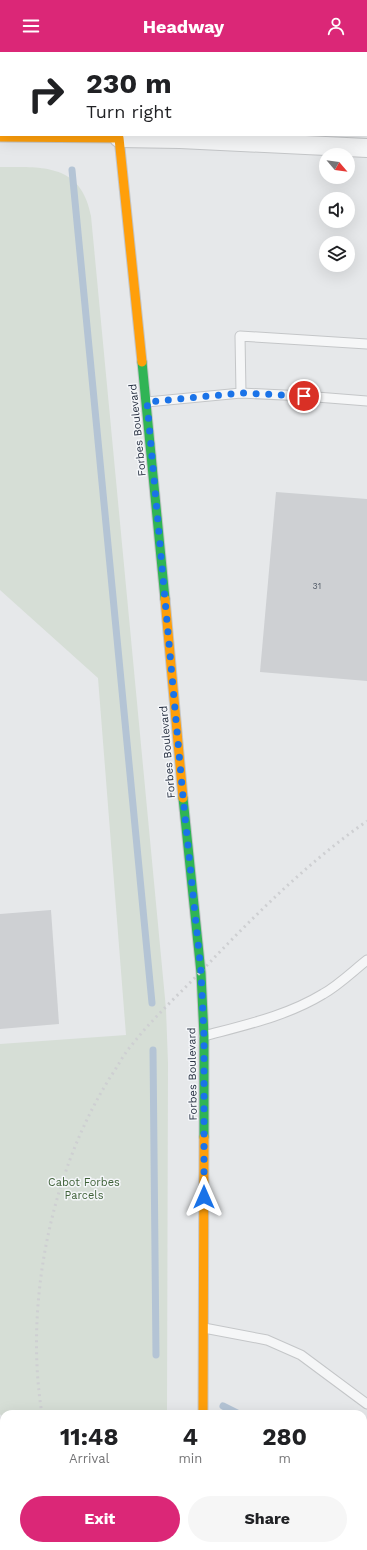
<!DOCTYPE html>
<html lang="en">
<head>
<meta charset="utf-8">
<style>
  :root { --surface:#fff; --page:#f6f6f6; --text:#202124; --muted:#757577; --accent:#db2777 }
  body { margin:0; font-family:"Work Sans",sans-serif; background:var(--page); color:var(--text); height:100vh; display:flex; flex-direction:column; font-size:15px; white-space:nowrap }
  * { box-sizing:border-box; margin:0 }
  p { font-size:13px; color:var(--muted) }
  .icon { flex:none; width:22px; height:22px; fill:none; stroke:currentColor; stroke-width:2; stroke-linecap:round; stroke-linejoin:round }
  .map { position:relative; flex:1; overflow:hidden }
  .side { position:absolute; left:0px; top:1358px; width:367px; height:140px; display:flex; flex-direction:column; background:var(--surface); border-radius:12px 12px 0 0; box-shadow:0 4px 16px #0002 }
  .side>* { flex:none }
  .top-card { position:absolute; left:0px; top:0px; width:367px; height:84px; box-shadow:0 4px 16px #0002; background:#fff; color:var(--text); overflow:hidden }
  .needle { width:26px; rotate:119deg }
  .controls { position:absolute; left:319px; top:96px; display:grid; gap:8px }
  .controls a { display:grid; place-items:center; width:36px; height:36px; border-radius:50%; background:var(--surface); box-shadow:0 4px 16px #0002; font-size:20px }
  .pin { position:absolute; display:grid; place-items:center; width:34px; height:34px; color:#fff; margin:-17px; border:2px solid #fff; border-radius:50%; box-shadow:0 1px 4px #0007 }
  .me { position:absolute; width:44px; margin:-22px; rotate:0deg; stroke-linejoin:round; filter:drop-shadow(0 0 3px #0008) }
  .turn { display:flex; align-items:center; gap:14px; height:84px; padding:0 20px; font-size:18px }
  .turn .icon { width:52px; height:52px; stroke-width:2.5 }
  .turn b { display:block; font-size:28px; line-height:34px }
  .eta { display:flex; justify-content:space-evenly; align-items:center; height:68px; text-align:center }
  .eta b { font-size:24px; font-weight:700; line-height:28px }
  .primary-button { display:flex; gap:8px; margin-top:auto; padding:8px 20px }
  .primary-button a { flex:1; height:46px; border-radius:24px; background:var(--accent); color:#fff; font-size:16px; font-weight:700; line-height:46px; text-align:center }
  .primary-button a+a { background:var(--page); color:var(--text) }
  header { display:flex; justify-content:space-between; align-items:center; height:52px; padding:0 20px; background:var(--accent); color:#fff; font-size:18px; font-weight:700 }
  .map>svg:first-child { display:block }
  .green { fill:#d6ded6 }
  .lines { fill:none; stroke-linecap:round; stroke-linejoin:round }
  .stream { stroke:#b4c4d5; stroke-width:7 }
  .building { fill:#ced0d3 }
  .lane-casing { stroke:#c4c6c8; stroke-width:11 }
  .street-casing { stroke:#c4c6c8; stroke-width:20 }
  .fast-casing { stroke:#c4c6c8; stroke-width:11 }
  .slow-casing { stroke:#c4c6c8; stroke-width:11 }
  .lane { stroke:#f5f6f7; stroke-width:9 }
  .street { stroke:#f5f6f7; stroke-width:18 }
  .fast { stroke:#30b455; stroke-width:9 }
  .slow { stroke:#ff9f0a; stroke-width:9 }
  .rail { stroke:#cecfd2; stroke-width:3; stroke-dasharray:2 4; stroke-linecap:butt }
  .route { stroke:#1a73e8; stroke-width:7; stroke-dasharray:0 12.6 }
  .labels { text-anchor:middle; stroke-width:3; stroke-linejoin:round; paint-order:stroke }
  .number-label { font-size:9px; fill:#545c69 }
  .street-label { font-size:11px; fill:#2b3445; stroke:#f4f6f9 }
  .park-label { font-size:11px; fill:#3f6138; stroke:#f4f6f9 }
</style>
</head>
<body>
<header><svg class="icon" aria-label="menu" viewBox="0 0 24 24"><path d="M4 6h16M4 12h16M4 18h16"/></svg>Headway<svg class="icon" aria-label="person" viewBox="0 0 24 24"><circle cx="12" cy="8" r="4"/><path d="M4 21q1-7 8-7t8 7"/></svg></header>
<div class="map">
<svg width="367" height="1498" viewBox="0 0 367 1498">
  <rect width="100%" height="100%" fill="#e6e8ea"/>
  <g class="green">
    <polygon points="46,0 367,0 367,64 366,1"/>
    <path d="M0 115C42 115 81 111 91 164L166 957 168 1011 167 1362H4V1368L0 1362V992L126 983 98 626 0 538Z"/>
    <polygon points="87,1494 167,1494 168,1498 90,1498"/>
  </g>
  <g class="lines">
    <g class="stream">
      <polyline points="63,0 63,1"/>
      <polyline points="72,118 152,951"/>
      <polyline points="153,998 156,1303"/>
      <polyline points="223,1354 239,1362"/>
      <polyline points="363,1426 367,1428"/>
    </g>
  </g>
  <g class="building">
    <polygon points="276,440 367,447 367,629 260,620"/>
    <polygon points="51,858 59,972 0,977 0,862"/>
  </g>
  <g class="lines">
    <defs>
      <g id="lane">
        <polyline points="241,341 240,284 367,292"/>
        <polyline points="147,350 241,341 304,344 367,349"/>
        <path d="M204 984C245 973 287 964 323 942 339 933 353 919 367 908"/>
        <polyline points="204,1276 267,1288 301,1303 367,1352"/>
      </g>
      <polyline id="street" points="119,86 180,87 367,96"/>
      <g id="fast">
        <polyline points="142,310 165,547"/>
        <polyline points="183,746 201,921 204,984 204,1085"/>
        <polyline points="204,1494 205,1498"/>
      </g>
      <g id="slow">
        <polyline points="0,85 119,86 142,310"/>
        <polyline points="165,547 183,746"/>
        <polyline points="203,1362 204,1085"/>
      </g>
    </defs>
    <use href="#lane" class="lane-casing"/>
    <use href="#street" class="street-casing"/>
    <use href="#fast" class="fast-casing"/>
    <use href="#slow" class="slow-casing"/>
    <use href="#lane" class="lane"/>
    <use href="#street" class="street"/>
    <use href="#fast" class="fast"/>
    <use href="#slow" class="slow"/>
    <g class="rail">
      <path d="M42 1362C24 1251 51 1119 111 1024 118 1014 123 1003 131 994 155 963 185 937 212 908 260 858 310 809 367 769"/>
      <polyline points="0,1410 4,1416"/>
      <polyline points="0,1435 4,1441"/>
      <polyline points="39,1494 41,1498"/>
      <polyline points="55,1494 58,1498"/>
      <polyline points="86,1494 87,1498"/>
    </g>
  </g>
  <g class="lines">
    <polyline class="route" points="204,1145 204,984 201,920 183,745 147,350 241,341 304,344"/>
  </g>
  <g class="labels">
    <g class="number-label">
      <text x="317" y="537">31</text>
    </g>
    <g class="street-label">
      <text transform="translate(137 378) rotate(-96)" y="4">Forbes Boulevard</text>
      <text transform="translate(167 700) rotate(-95)" y="4">Forbes Boulevard</text>
      <text transform="translate(192 1022) rotate(-91)" y="4">Forbes Boulevard</text>
    </g>
    <g class="park-label">
      <text x="84" y="1134">Cabot Forbes<tspan x="84" dy="13">Parcels</tspan></text>
    </g>
  </g>
</svg>
<div class="controls">
<a><svg class="needle" viewBox="-14 -14 28 28"><path d="M0-13l5 13h-10z" fill="#e53935"/><path d="M0 13l5-13h-10z" fill="#757577"/></svg></a>
<a><svg class="icon" aria-label="sound" viewBox="0 0 24 24"><path d="M4 9h4l5-4v14l-5-4H4zM17 9q2 3 0 6"/></svg></a>
<a><svg class="icon" aria-label="layers" viewBox="0 0 24 24"><path d="M12 4l9 5-9 5-9-5zM3 14l9 5 9-5"/></svg></a>
</div>
<div class="pin" style="left:304px;top:344px;background:#d93025"><svg class="icon" aria-label="arrive" viewBox="0 0 24 24"><path d="M6 21V4h12l-3 4 3 4H6"/></svg></div>
<svg class="me" style="left:204px;top:1145px" viewBox="-20 -20 40 40"><path d="M0-17L14 15 0 8-14 15z" fill="#1a73e8" stroke="#fff" stroke-width="4"/></svg>
<div class="top-card">
<div class="turn"><svg class="icon" aria-label="right" viewBox="0 0 24 24"><path d="M7 20v-9h11M14 6l5 5-5 5"/></svg><div><b>230 m</b>Turn right</div></div>
</div>
<section class="side">
<div class="eta">
<div><b>11:48</b><p>Arrival</p></div>
<div><b>4</b><p>min</p></div>
<div><b>280</b><p>m</p></div>
</div>
<div class="primary-button"><a>Exit</a><a>Share</a></div>
</section>
</div>
</body>
</html>
